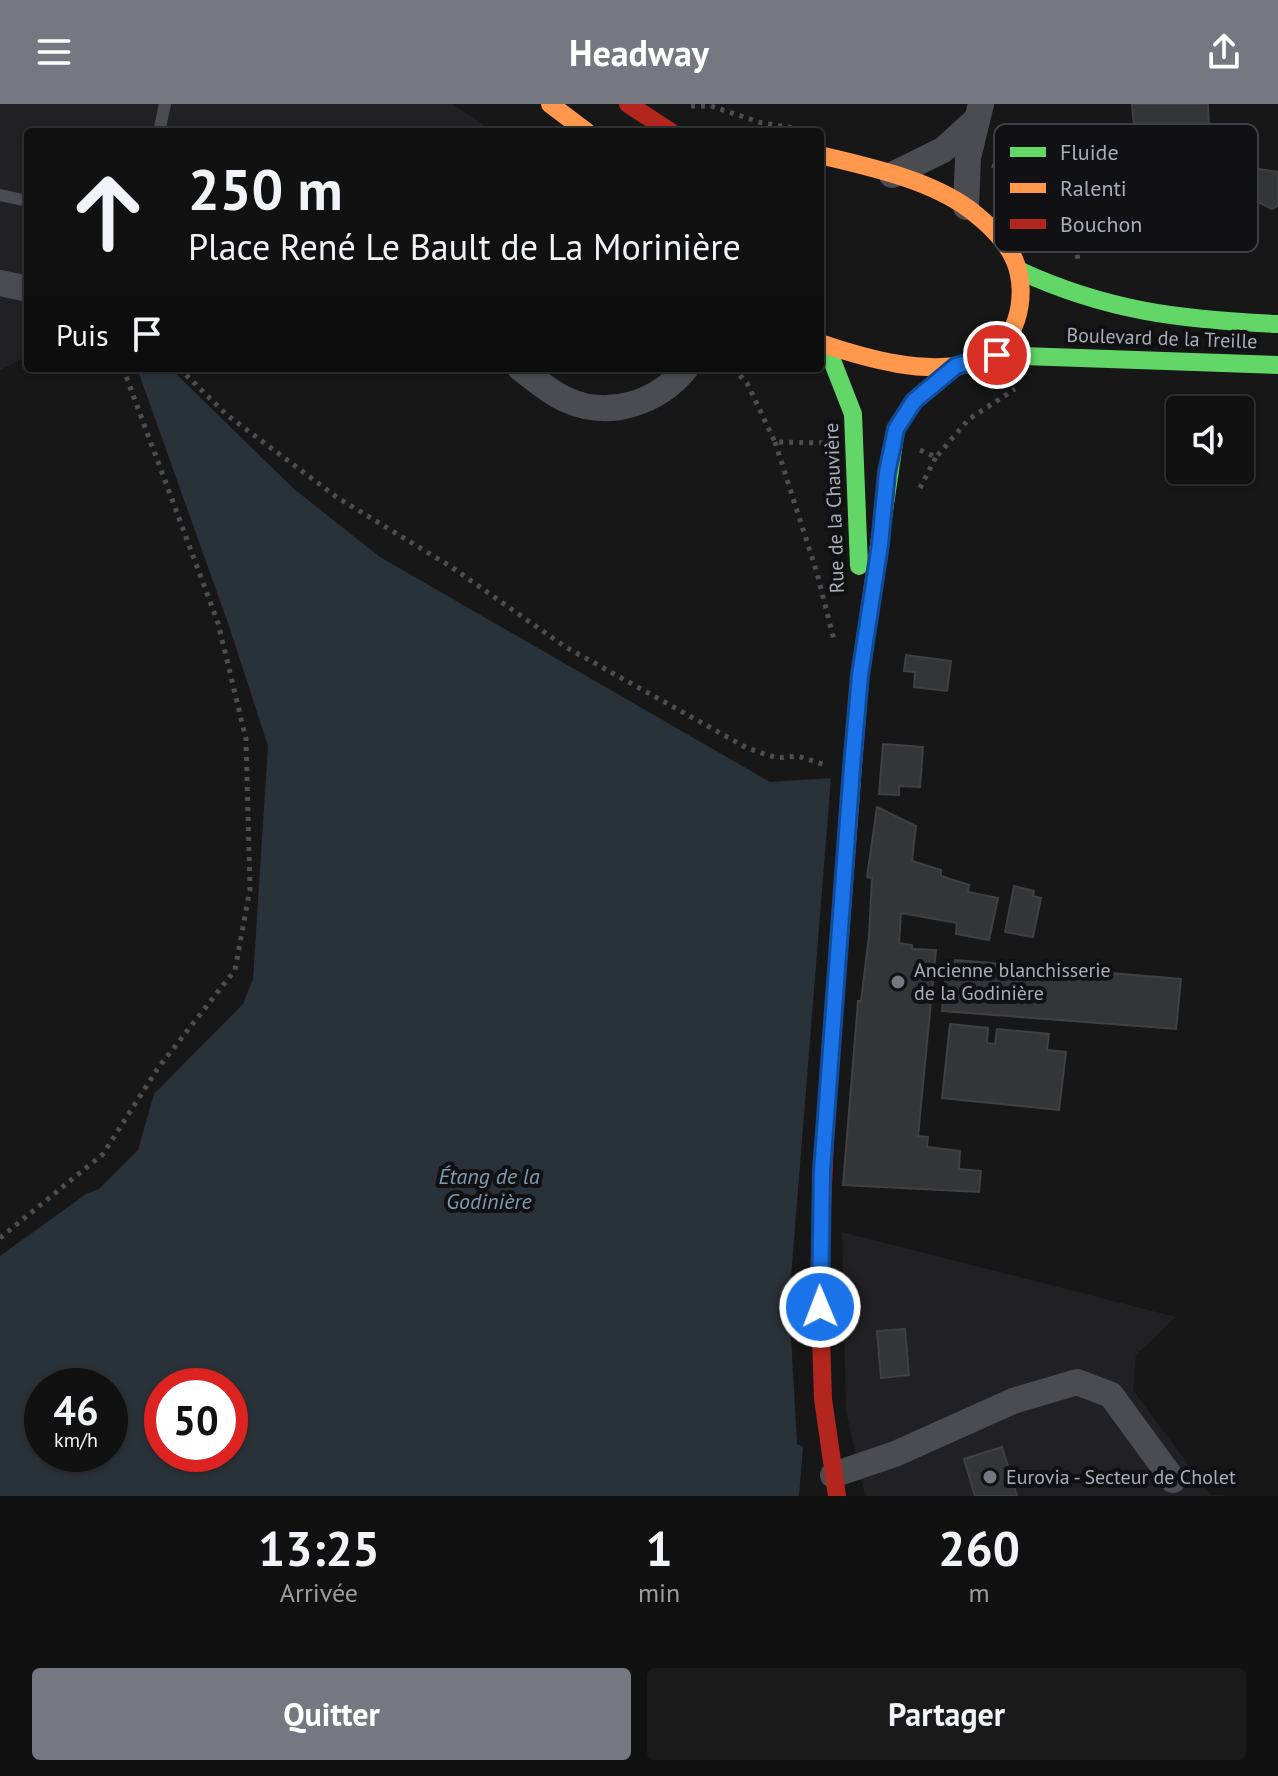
<!DOCTYPE html>
<html lang="fr">
<head>
<meta charset="utf-8">
<style>
  :root { --surface:#111; --page:#1a1a1a; --text:#f1f3f6; --muted:#9c9d9f; --line:#303131; --accent:#757880 }
  body { margin:0; font-family:"PT Sans",sans-serif; background:var(--page); color:var(--text); height:100vh; display:flex; flex-direction:column; font-size:30px; white-space:nowrap }
  * { box-sizing:border-box; margin:0 }
  p { font-size:26px; color:var(--muted) }
  .icon { flex:none; width:44px; height:44px; fill:none; stroke:currentColor; stroke-width:2; stroke-linecap:round; stroke-linejoin:round }
  .map { position:relative; height:1392px; overflow:hidden }
  .side { display:flex; flex-direction:column; background:var(--surface); flex:1 }
  .side>* { flex:none }
  .hud { position:absolute; left:24px; top:24px; width:800px; height:244px; border-radius:8px; box-shadow:0 2px 6px #0004,0 0 0 2px var(--line); background:#111; color:var(--text); overflow:hidden }
  .tools { position:absolute; left:1166px; top:292px; display:grid; gap:16px }
  .tools a { display:grid; place-items:center; width:88px; height:88px; border-radius:8px; background:var(--surface); box-shadow:0 2px 6px #0004,0 0 0 2px var(--line); font-size:40px }
  .speed { position:absolute; left:24px; top:1264px; display:flex; gap:16px; font-size:40px; font-weight:700; text-align:center }
  .speed>* { display:grid; place-content:center; width:104px; height:104px; border-radius:50%; background:var(--surface); box-shadow:0 2px 6px #0004,0 0 0 2px var(--line); line-height:1 }
  .speed small { font-size:20px; font-weight:400 }
  .speed .limit { border:12px solid #d22; background:#fff; color:#111 }
  .pin { position:absolute; display:grid; place-items:center; width:68px; height:68px; color:#fff; margin:-34px; border:4px solid #fff; border-radius:50%; box-shadow:0 2px 8px #0007 }
  .me { position:absolute; width:88px; margin:-44px; rotate:359deg; stroke-linejoin:round; filter:drop-shadow(0 0 6px #0008) }
  .turn { display:flex; align-items:center; gap:28px; height:168px; padding:0 32px; font-size:36px }
  .turn .icon { width:104px; height:104px; stroke-width:2.5 }
  .turn b { display:block; font-size:56px; line-height:68px }
  .then { display:flex; align-items:center; height:76px; padding:0 32px; background:#0003; gap:16px; font-size:30px }
  .eta { display:flex; justify-content:space-evenly; align-items:center; height:136px; text-align:center }
  .eta b { font-size:48px; font-weight:600; line-height:56px }
  .cta { display:flex; gap:16px; margin-top:auto; padding:16px 32px }
  .cta a { flex:1; height:92px; border-radius:8px; background:var(--accent); color:#fff; font-size:32px; font-weight:600; line-height:92px; text-align:center }
  .cta a+a { background:var(--page); color:var(--text) }
  header { display:flex; justify-content:space-between; align-items:center; height:104px; padding:0 32px; background:var(--accent); color:#fff; font-size:36px; font-weight:600 }
  .map>svg:first-child { display:block }
  .built { fill:#212124 }
  .water { fill:#2a3239; fill-rule:evenodd }
  .building { fill:#343537; stroke:#3f4043; stroke-width:2 }
  .lines { fill:none; stroke-linecap:round; stroke-linejoin:round }
  .path { stroke:#4d4e52; stroke-width:5; stroke-dasharray:4 6; stroke-linecap:butt }
  .lane { stroke:#4b4c50; stroke-width:12 }
  .street { stroke:#4b4c50; stroke-width:26 }
  .fast { stroke:#63d668; stroke-width:18 }
  .slow { stroke:#ff974d; stroke-width:18 }
  .jam { stroke:#b3261e; stroke-width:18 }
  .route-casing { stroke:#114b97; stroke-width:20 }
  .route { stroke:#1a73e8; stroke-width:14 }
  .poi-dot { fill:#757880; stroke:#111113; stroke-width:3 }
  .labels { text-anchor:middle; stroke-width:8; stroke-linejoin:round; paint-order:stroke }
  .street-label { font-size:20px; fill:#a8adb8; stroke:#111113 }
  .poi-label { font-size:20px; fill:#a8adb8; stroke:#111113; text-anchor:start }
  .water-label { font-size:22px; font-style:italic; fill:#7f9bb3; stroke:#111113 }
  .key { fill:#111113; stroke:#3e4045; stroke-width:2 }
  .key-label { font-size:22px; fill:#a8adb8 }
</style>
</head>
<body>
<header><svg class="icon" aria-label="menu" viewBox="0 0 24 24"><path d="M4 6h16M4 12h16M4 18h16"/></svg>Headway<svg class="icon" aria-label="share" viewBox="0 0 24 24"><path d="M12 15V3M7 8l5-5 5 5M5 13v7h14v-7"/></svg></header>
<div class="map">
<svg width="1278" height="1392" viewBox="0 0 1278 1392">
  <rect width="100%" height="100%" fill="#171717"/>
  <g class="built">
    <polygon points="0,0 453,0 494,28 28,28 28,252 0,266"/>
    <polygon points="842,1128 1176,1213 1136,1251 1133,1286 1211,1391 1232,1392 865,1392 846,1307"/>
  </g>
  <path class="water" d="M137 264H170L294 385 380 453 770 678 831 674 789 1198 797 1340 803 1343 799 1392H0V1152L86 1090 99 1085 138 1046 154 990 243 900 253 875 268 642 229 522ZM42 1282H110V1350H42ZM162 1282H230V1350H162Z"/>
  <g class="building">
    <polygon points="1132,0 1208,0 1209,25 1175,28 1174,20 1134,22"/>
    <polygon points="1259,65 1278,68 1278,102 1272,105 1260,99 1243,104 1217,91 1229,67 1252,79"/>
    <polygon points="906,551 951,557 947,587 914,583 915,568 904,567"/>
    <polygon points="883,640 923,643 920,683 899,682 899,691 879,690"/>
    <polygon points="877,703 916,722 912,757 941,766 941,772 969,781 968,788 998,794 989,836 956,830 957,819 901,809 899,839 912,841 912,845 936,846 918,1032 928,1033 927,1043 960,1047 959,1065 981,1067 979,1088 843,1081 858,897 861,897 869,832 872,774 867,773"/>
    <polygon points="1014,782 1034,787 1033,792 1041,794 1033,833 1005,828"/>
    <polygon points="955,856 1181,875 1176,925 942,907 946,869 953,870"/>
    <polygon points="950,920 988,924 987,939 995,940 997,925 1049,930 1047,946 1066,948 1059,1006 942,994"/>
    <polygon points="905,1225 909,1271 881,1274 877,1227"/>
    <polygon points="1002,1343 1017,1392 975,1392 964,1355"/>
  </g>
  <g class="lines">
    <g class="path">
      <polyline points="691,2 711,2 762,19 801,25"/>
      <polyline points="992,61 1006,67 1031,102 1075,133 1078,158"/>
      <polyline points="179,264 227,311 338,394 450,462 564,542 747,644 777,654 798,652 825,661"/>
      <polyline points="733,264 747,279 775,338 828,339"/>
      <polyline points="775,338 817,469 834,536"/>
      <polyline points="920,346 936,353 969,315 1015,285"/>
      <polyline points="920,384 936,353"/>
      <polyline points="0,1134 103,1050 158,964 235,866 250,785 246,635 218,519 123,264"/>
    </g>
    <g class="lane">
      <polyline points="159,28 165,0"/>
      <polyline points="0,91 28,97"/>
    </g>
    <g class="street">
      <polyline points="892,71 943,46 977,15"/>
      <polyline points="966,103 968,54 981,0"/>
      <polyline points="0,179 28,185"/>
      <path d="M520 264C535 275 550 289 567 296 609 315 658 299 686 264"/>
      <polyline points="833,1371 895,1350 1013,1297 1077,1278 1111,1291 1173,1376"/>
    </g>
    <g class="fast">
      <path d="M1018 166C1106 207 1182 216 1278 220"/>
      <polyline points="826,241 853,310 859,462"/>
      <polyline points="997,251 1278,261"/>
      <polyline points="850,699 860,571 896,325 914,297 956,262"/>
    </g>
    <g class="slow">
      <polyline points="550,0 587,28"/>
      <path d="M820 51C869 63 928 75 969 105 986 118 1005 135 1014 155 1030 190 1017 247 976 258 926 272 868 255 820 239"/>
      <polyline points="826,1014 850,699"/>
    </g>
    <g class="jam">
      <polyline points="628,0 671,28"/>
      <polyline points="826,1014 819,1172 823,1295 837,1392"/>
    </g>
  </g>
  <g class="lines">
    <defs>
      <polyline id="route" points="820,1203 822,1067 852,663 860,571 880,440 887,369 896,325 914,297 956,262 997,251"/>
    </defs>
    <use href="#route" class="route-casing"/>
    <use href="#route" class="route"/>
  </g>
  <g class="poi-dot">
    <circle cx="898" cy="878" r="8"/>
    <circle cx="990" cy="1373" r="8"/>
  </g>
  <g class="labels">
    <g class="street-label">
      <text transform="translate(1162 234) rotate(2)" y="7">Boulevard de la Treille</text>
      <text transform="translate(834 404) rotate(-92)" y="7">Rue de la Chauvière</text>
    </g>
    <g class="poi-label">
      <text x="914" y="873">Ancienne blanchisserie<tspan x="914" dy="23">de la Godinière</tspan></text>
      <text x="1006" y="1380">Eurovia - Secteur de Cholet</text>
    </g>
    <g class="water-label">
      <text x="489" y="1080">Étang de la<tspan x="489" dy="25">Godinière</tspan></text>
    </g>
  </g>
  <rect x="994" y="20" width="264" height="128" rx="12" class="key"/>
  <rect x="1010" y="43" width="36" height="10" fill="#63d668"/>
  <rect x="1010" y="79" width="36" height="10" fill="#ff974d"/>
  <rect x="1010" y="115" width="36" height="10" fill="#b3261e"/>
  <g class="key-label">
    <text x="1060" y="56">Fluide</text>
    <text x="1060" y="92">Ralenti</text>
    <text x="1060" y="128">Bouchon</text>
  </g>
</svg>
<div class="tools">
<a><svg class="icon" aria-label="sound" viewBox="0 0 24 24"><path d="M4 9h4l5-4v14l-5-4H4zM17 9q2 3 0 6"/></svg></a>
</div>
<div class="speed"><div>46<small>km/h</small></div><div class="limit">50</div></div>
<div class="pin" style="left:997px;top:251px;background:#d93025"><svg class="icon" aria-label="arrive" viewBox="0 0 24 24"><path d="M6 21V4h12l-3 4 3 4H6"/></svg></div>
<svg class="me" style="left:820px;top:1203px" viewBox="-20 -20 40 40"><circle r="17" fill="#1a73e8" stroke="#fff" stroke-width="3"/><path d="M0-11L8 9 0 5-8 9z" fill="#fff"/></svg>
<div class="hud">
<div class="turn"><svg class="icon" aria-label="ahead" viewBox="0 0 24 24"><path d="M12 20V5M6 11l6-6 6 6"/></svg><div><b>250 m</b>Place René Le Bault de La Morinière</div></div>
<div class="then">Puis<svg class="icon" aria-label="arrive" viewBox="0 0 24 24"><path d="M6 21V4h12l-3 4 3 4H6"/></svg></div>
</div>
</div>
<section class="side">
<div class="eta">
<div><b>13:25</b><p>Arrivée</p></div>
<div><b>1</b><p>min</p></div>
<div><b>260</b><p>m</p></div>
</div>
<div class="cta"><a>Quitter</a><a>Partager</a></div>
</section>
</body>
</html>
